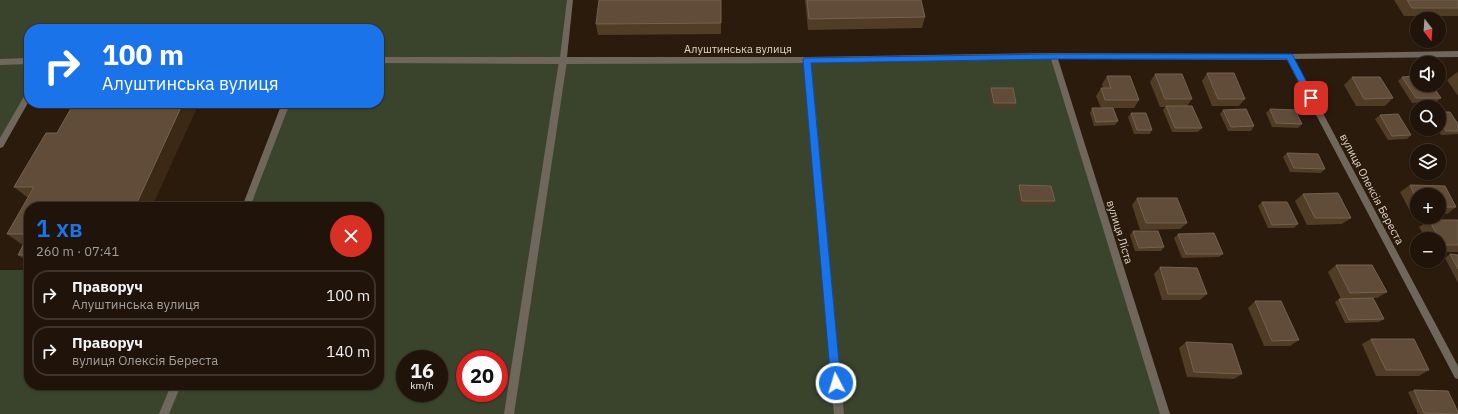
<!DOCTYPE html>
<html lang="uk">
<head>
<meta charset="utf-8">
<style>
  :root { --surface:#20140a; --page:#2d2118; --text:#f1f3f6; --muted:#a29e9c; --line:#3d332b; --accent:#1a73e8 }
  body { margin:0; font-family:"IBM Plex Sans",sans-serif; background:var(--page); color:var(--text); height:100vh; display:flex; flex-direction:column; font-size:15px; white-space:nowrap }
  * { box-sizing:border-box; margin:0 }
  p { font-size:13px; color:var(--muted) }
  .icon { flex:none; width:22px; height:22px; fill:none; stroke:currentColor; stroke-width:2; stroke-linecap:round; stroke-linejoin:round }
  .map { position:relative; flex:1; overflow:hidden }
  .drawer { position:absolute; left:24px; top:202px; width:360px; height:188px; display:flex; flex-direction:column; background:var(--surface); border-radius:16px; box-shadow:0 1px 3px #0004,0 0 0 1px var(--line) }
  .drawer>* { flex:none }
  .guide { position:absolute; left:24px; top:24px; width:360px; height:84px; border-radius:16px; box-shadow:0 1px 3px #0004,0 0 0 1px var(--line); background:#1a73e8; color:#fff; overflow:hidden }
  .needle { width:26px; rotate:163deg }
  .controls { position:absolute; left:1410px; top:12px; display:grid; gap:8px }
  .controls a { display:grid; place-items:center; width:36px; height:36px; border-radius:50%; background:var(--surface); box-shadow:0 1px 3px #0004,0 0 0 1px var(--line); font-size:20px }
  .speed { position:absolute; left:396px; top:350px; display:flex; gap:8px; font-size:20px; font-weight:700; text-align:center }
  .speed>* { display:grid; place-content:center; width:52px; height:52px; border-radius:50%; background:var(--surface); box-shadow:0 1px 3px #0004,0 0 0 1px var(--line); line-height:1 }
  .speed small { font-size:10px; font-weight:400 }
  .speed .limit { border:6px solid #d22; background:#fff; color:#111 }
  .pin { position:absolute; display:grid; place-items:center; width:34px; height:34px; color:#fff; margin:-17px; border-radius:8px; box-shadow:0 2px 6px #0006 }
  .me { position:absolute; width:44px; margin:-22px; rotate:355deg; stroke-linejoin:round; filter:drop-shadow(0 0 3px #0008) }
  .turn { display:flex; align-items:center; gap:14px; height:84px; padding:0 12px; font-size:18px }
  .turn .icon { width:52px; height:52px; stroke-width:2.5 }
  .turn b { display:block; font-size:28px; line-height:34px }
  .round { display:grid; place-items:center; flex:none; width:42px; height:42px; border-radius:21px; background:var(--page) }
  .summary { display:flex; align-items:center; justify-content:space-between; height:68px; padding:0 12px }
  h1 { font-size:24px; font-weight:600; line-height:30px; color:var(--accent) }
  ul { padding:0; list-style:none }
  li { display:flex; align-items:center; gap:12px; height:50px; margin:0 8px 6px; padding:0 4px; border:2px solid var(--line); border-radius:16px }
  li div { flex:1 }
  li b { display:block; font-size:15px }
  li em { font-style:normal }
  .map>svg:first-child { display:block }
  .green { fill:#3a442d; fill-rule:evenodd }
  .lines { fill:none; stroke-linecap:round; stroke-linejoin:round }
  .service { fill:#70675c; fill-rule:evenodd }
  .minor { fill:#70675c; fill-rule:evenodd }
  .wall { fill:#513c26 }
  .shaded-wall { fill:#3b2815 }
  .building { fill:#604c38; stroke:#74624f }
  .route { fill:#1a73e8; stroke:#114b97 }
  .labels { text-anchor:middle; stroke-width:3; stroke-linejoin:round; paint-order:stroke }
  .street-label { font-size:11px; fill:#dfd5cc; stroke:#2a1b0d }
</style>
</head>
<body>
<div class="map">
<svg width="1458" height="414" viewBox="0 0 1458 414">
  <rect width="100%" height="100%" fill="#2a1b0d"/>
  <path class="green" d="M0 0H570L563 61 1054 56 1165 414H0V270H29V385H379V207H246L286 103H379V29H29V95L0 145ZM405 359H439V393H405ZM465 359H499V393H465Z"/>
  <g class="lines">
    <g class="service">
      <polygon points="807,57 811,60 844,414 834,414 803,60"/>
      <polygon points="563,58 567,61 514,414 504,414 559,61"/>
      <polygon points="29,92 29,101 3,147 0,148 0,138 26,93"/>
      <polygon points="282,103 290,103 250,207 242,207"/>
      <polygon points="171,385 181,385 169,414 159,414"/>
    </g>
    <g class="minor">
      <polygon points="567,0 573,0 567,57 807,57 1054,53 1289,54 1458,51 1458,57 1294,59 1458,366 1458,379 1455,378 1287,60 1058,59 1170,414 1160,414 1051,59 807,63 563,64 379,63 379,57 560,57"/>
      <polygon points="29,58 29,64 0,65 0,59"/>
    </g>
  </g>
  <g class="wall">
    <polygon points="721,0 721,34 598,35 596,24"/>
    <polygon points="805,0 921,0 925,17 922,28 808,30"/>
    <polygon points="1394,0 1458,0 1458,16 1404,16"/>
    <polygon points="1458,72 1458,96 1447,80 1456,73"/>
    <polygon points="1207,73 1245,99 1239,106 1212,106 1202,81"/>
    <polygon points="1155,74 1192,99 1187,106 1202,128 1198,132 1172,132 1163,110 1165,107 1160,107 1150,82"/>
    <polygon points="1107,76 1139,100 1134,108 1101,108 1096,96 1101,88 1103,88 1102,84"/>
    <polygon points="1352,77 1393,98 1385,106 1356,106 1344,85"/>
    <polygon points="1402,77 1441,98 1436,102 1412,103 1398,81"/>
    <polygon points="991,88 1016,103 1014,108 992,107 989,92"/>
    <polygon points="74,103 190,103 196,110 29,207 29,262 18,255 23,245 7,234 28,198 14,187 57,133"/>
    <polygon points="1092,108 1118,121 1115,125 1094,126 1090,113"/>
    <polygon points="1270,109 1302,124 1298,128 1272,127 1266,113"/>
    <polygon points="1223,110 1254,126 1251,131 1228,131 1220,114"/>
    <polygon points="1439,112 1458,124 1458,134 1441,135 1437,129 1439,129"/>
    <polygon points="1131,113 1152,130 1150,134 1134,134 1128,117"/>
    <polygon points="1380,115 1411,135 1407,139 1388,140 1375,119"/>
    <polygon points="1287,153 1325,169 1321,173 1290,172 1283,157"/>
    <polygon points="1019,185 1055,201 1052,205 1020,205 1017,189"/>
    <polygon points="1410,185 1445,186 1456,207 1447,214 1439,214 1439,195 1417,195 1417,213 1411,213 1400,192"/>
    <polygon points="1303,194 1351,218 1342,224 1307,225 1295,201"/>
    <polygon points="1137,198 1187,223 1180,229 1140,230 1132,205"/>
    <polygon points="1262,202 1298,224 1294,228 1268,228 1258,206"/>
    <polygon points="1429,220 1458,220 1458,252 1439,252 1439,239 1426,239 1419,227"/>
    <polygon points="1133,231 1164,247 1161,251 1135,251 1130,235"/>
    <polygon points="1178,234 1223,254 1219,257 1182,258 1174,238"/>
    <polygon points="1450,254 1458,255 1458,283 1445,258"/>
    <polygon points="1336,265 1387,292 1377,298 1373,298 1384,319 1379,322 1345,323 1335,302 1339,299 1341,299 1328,272"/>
    <polygon points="1160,267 1207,294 1200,300 1162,300 1154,274"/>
    <polygon points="1255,301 1299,340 1290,346 1264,346 1248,308"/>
    <polygon points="1371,339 1429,370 1419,376 1376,376 1362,344"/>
    <polygon points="1186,342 1242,374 1234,379 1187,377 1179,348"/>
    <polygon points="1414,390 1458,412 1458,414 1418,414 1408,392"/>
  </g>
  <polygon class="shaded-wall" points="183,103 190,103 196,110 152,207 135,207"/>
  <g class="building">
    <polygon points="599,0 721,0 721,23 596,24"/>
    <polygon points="807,0 921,0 925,17 809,19"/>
    <polygon points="1407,0 1458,0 1458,8 1412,8"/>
    <polygon points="1207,73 1234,73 1245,99 1218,99"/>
    <polygon points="1155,74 1182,74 1192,99 1165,99"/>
    <polygon points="1107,76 1130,76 1139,100 1105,100 1101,88 1111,88"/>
    <polygon points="1417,76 1417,85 1432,85 1441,98 1416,98 1402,77"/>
    <polygon points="1352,77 1380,77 1393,98 1364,99"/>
    <polygon points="991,88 1013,88 1016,103 994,103"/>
    <polygon points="74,103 183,103 135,207 29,207 29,234 7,234 34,187 14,187 46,133 57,133"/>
    <polygon points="1166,106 1192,106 1202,128 1175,128"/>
    <polygon points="1092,108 1113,108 1118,121 1096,122"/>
    <polygon points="1246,109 1254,126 1231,127 1223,110"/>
    <polygon points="1270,109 1295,110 1302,124 1276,123"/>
    <polygon points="1439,112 1450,112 1458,124 1458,131 1446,131 1439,121"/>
    <polygon points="1131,113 1146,113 1152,130 1137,130"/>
    <polygon points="1398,114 1411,135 1392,136 1380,115"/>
    <polygon points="1287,153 1318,154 1325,169 1294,168"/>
    <polygon points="1019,185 1051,186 1055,201 1022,201"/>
    <polygon points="1410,185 1445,186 1456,207 1439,207 1439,195 1417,195 1417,200"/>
    <polygon points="1338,193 1351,218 1315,218 1303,194"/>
    <polygon points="1137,198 1177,198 1187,223 1146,223"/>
    <polygon points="1262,202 1287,202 1298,224 1272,225"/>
    <polygon points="1429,220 1458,220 1458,245 1443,245"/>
    <polygon points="1133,231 1158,231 1164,247 1139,248"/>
    <polygon points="1214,233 1223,254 1186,254 1178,234"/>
    <polygon points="29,234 29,255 18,255"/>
    <polygon points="1450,254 1458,255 1458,269"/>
    <polygon points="1336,265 1372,265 1387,292 1350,293"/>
    <polygon points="1160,267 1197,268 1207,294 1168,294"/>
    <polygon points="1373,298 1384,319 1349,320 1339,299"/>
    <polygon points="1255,301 1281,301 1299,340 1272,341"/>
    <polygon points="1371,339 1414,339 1429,370 1386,370"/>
    <polygon points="1186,342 1232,344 1242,374 1194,372"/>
    <polygon points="1414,390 1448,391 1458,412 1458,414 1424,413"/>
  </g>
  <polygon class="route" points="1054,54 1292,54 1315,98 1314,100 1308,100 1287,59 1054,59 811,63 841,383 840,387 836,388 832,387 831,383 803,60 804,58"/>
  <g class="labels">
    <g class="street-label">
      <text x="738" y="53">Алуштинська вулиця</text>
      <text transform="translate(1372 189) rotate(62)" y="4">вулиця Олексія Береста</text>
      <text transform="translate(1120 232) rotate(73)" y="4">вулиця Ліста</text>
    </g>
  </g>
</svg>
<div class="controls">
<a><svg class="needle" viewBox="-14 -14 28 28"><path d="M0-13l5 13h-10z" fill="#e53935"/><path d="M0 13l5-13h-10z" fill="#a29e9c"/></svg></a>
<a><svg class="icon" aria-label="sound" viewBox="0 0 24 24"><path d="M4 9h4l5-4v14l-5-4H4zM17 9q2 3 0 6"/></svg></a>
<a><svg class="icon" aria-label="search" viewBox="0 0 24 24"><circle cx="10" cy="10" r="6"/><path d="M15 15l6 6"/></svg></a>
<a><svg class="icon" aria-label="layers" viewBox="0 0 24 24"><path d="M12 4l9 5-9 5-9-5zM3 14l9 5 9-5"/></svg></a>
<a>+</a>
<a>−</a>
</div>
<div class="speed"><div>16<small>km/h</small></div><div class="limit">20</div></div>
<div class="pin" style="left:1311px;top:98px;background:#d93025"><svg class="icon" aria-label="arrive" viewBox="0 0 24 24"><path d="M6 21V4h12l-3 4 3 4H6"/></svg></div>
<svg class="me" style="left:836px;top:383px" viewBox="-20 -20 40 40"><circle r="17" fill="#1a73e8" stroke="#fff" stroke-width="3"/><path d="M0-11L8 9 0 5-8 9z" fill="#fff"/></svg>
<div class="guide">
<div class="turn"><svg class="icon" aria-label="right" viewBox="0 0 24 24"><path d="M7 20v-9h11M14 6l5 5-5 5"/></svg><div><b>100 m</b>Алуштинська вулиця</div></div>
</div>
<section class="drawer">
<div class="summary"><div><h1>1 хв</h1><p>260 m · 07:41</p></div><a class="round" style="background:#d93025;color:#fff"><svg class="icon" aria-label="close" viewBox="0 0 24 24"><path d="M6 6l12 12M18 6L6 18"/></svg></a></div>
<ul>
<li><svg class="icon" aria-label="right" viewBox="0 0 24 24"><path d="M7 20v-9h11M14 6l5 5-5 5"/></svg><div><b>Праворуч</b><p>Алуштинська вулиця</p></div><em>100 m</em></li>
<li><svg class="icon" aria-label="right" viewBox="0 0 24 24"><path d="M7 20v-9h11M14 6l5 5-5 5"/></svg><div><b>Праворуч</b><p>вулиця Олексія Береста</p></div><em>140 m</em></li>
</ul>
</section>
</div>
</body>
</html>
